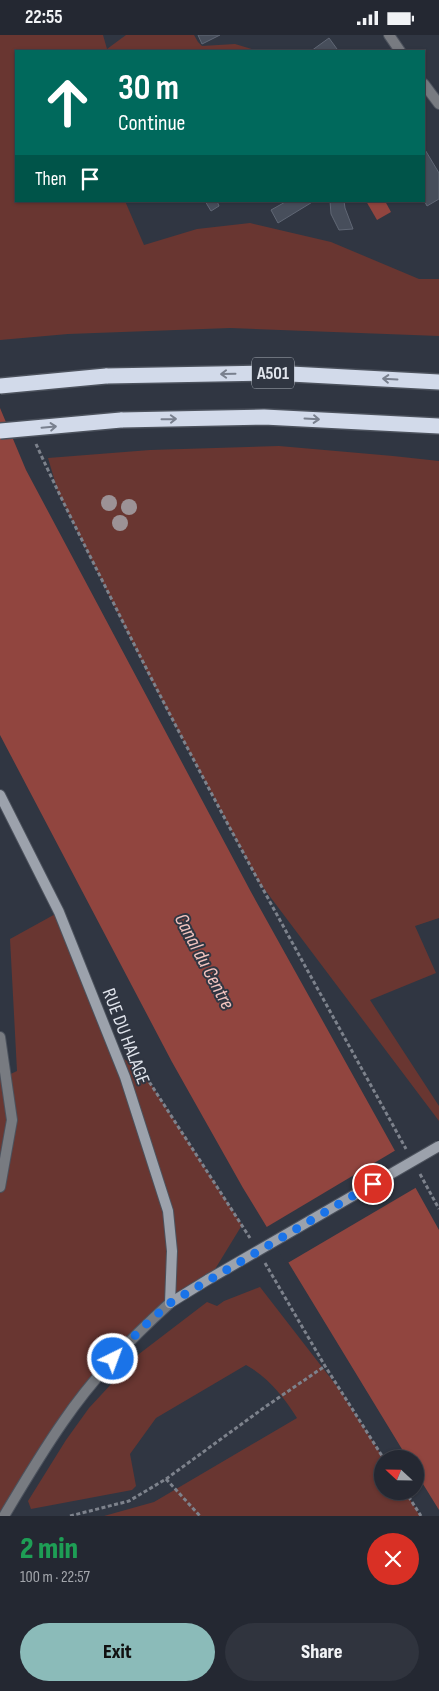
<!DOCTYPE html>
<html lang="en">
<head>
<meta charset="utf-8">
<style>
  :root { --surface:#242832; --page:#30343e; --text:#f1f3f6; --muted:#a3a6ac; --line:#41444d; --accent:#8bbbb9 }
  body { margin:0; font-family:"Sofia Sans Condensed",sans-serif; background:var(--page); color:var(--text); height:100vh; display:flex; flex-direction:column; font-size:19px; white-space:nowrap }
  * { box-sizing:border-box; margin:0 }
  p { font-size:16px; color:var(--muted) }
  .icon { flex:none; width:28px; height:28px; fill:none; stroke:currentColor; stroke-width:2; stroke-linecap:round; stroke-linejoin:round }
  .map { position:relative; height:1481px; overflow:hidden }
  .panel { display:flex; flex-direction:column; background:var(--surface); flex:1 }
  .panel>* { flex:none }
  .top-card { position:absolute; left:15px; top:15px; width:410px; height:152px; border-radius:0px; box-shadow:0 1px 4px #0004,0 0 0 1px var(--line); background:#00695c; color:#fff; overflow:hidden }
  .needle { width:32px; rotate:292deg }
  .buttons { position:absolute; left:374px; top:1415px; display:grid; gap:10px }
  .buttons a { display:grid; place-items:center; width:50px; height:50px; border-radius:50%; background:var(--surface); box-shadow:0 1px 4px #0004,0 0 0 1px var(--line); font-size:25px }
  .pin { position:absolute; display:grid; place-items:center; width:42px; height:42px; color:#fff; margin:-21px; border:2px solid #fff; border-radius:50%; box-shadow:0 1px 5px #0007 }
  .me { position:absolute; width:55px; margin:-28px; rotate:42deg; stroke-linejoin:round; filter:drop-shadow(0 0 4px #0008) }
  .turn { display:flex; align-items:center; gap:18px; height:105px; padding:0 20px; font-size:22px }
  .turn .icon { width:65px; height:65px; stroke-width:2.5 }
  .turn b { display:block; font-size:35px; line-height:42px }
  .then { display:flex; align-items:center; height:48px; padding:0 20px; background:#0003; gap:10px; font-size:19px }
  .round { display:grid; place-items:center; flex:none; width:52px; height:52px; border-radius:26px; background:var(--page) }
  .head { display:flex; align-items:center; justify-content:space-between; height:85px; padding:0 20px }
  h1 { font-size:30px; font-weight:800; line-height:38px; color:#1e9e55 }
  .cta { display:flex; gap:10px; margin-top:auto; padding:10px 20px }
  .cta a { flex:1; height:58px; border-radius:30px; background:var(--accent); color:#111; font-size:20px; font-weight:800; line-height:58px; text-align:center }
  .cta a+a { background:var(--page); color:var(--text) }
  .status { display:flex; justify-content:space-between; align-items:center; height:35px; padding:0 25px; background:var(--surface); direction:ltr }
  .status svg { height:14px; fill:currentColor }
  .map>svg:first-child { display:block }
  .green { fill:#693631 }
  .water { fill:#91453f }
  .pier { fill:#303642 }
  .building { fill:#474e5b; stroke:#606775 }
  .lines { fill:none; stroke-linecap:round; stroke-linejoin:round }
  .lane-casing { stroke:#4c525d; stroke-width:12 }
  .street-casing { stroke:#4c525d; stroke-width:12 }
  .secondary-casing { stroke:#4c525d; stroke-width:12 }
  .highway-casing { stroke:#4c525d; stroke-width:18 }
  .path { stroke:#7d828c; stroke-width:3; stroke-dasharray:4 2.5; stroke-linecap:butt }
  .lane { stroke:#787b81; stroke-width:10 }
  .street { stroke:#787b81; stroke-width:10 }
  .secondary { stroke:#9ca2ac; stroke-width:10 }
  .highway { stroke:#d2daea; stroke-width:15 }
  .secondary-bridge-casing { stroke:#4c525d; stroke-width:12; stroke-linecap:butt }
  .highway-bridge-casing { stroke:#4c525d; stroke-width:18; stroke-linecap:butt }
  .secondary-bridge { stroke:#9ca2ac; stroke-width:10 }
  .highway-bridge { stroke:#d2daea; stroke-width:15 }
  .tree { fill:#9c9296 }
  .oneway { stroke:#79808e }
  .route { stroke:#1a73e8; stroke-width:9; stroke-dasharray:0 16.2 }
  .labels { text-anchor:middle; stroke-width:4; stroke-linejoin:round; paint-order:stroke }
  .shield { fill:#303642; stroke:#abb0b9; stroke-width:1 }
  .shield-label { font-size:18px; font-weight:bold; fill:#e0e4ec }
  .street-label { font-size:19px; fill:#e0e4ec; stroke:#303642 }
  .water-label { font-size:20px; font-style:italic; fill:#f3c5c0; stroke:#303642 }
</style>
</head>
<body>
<div class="status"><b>22:55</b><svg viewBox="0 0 49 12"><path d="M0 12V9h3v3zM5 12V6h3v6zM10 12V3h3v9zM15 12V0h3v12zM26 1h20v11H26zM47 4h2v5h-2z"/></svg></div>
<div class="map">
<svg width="439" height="1481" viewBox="0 0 439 1481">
  <rect width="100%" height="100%" fill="#303642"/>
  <g class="green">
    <polygon points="0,0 103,0 107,14 126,0 194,0 198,7 202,11 235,9 255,15 256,16 16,16 16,166 125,166 144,210 197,194 250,188 331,207 419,244 439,244 439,301 230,293 68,299 0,305"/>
    <polygon points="279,411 393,421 439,426 439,883 415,891 436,938 370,965 439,1071 439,1086 259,847 149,641 58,457 48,423 150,415"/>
    <polygon points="59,877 117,1020 144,1036 150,1048 242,1190 209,1244 170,1268 124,1311 0,1481 0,1044 17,1036 10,904"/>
    <path d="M260 1252 339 1354 384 1424H382V1456H405L420 1481H104L154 1467 297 1383C284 1362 268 1342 246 1330L156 1383 130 1419 136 1451 132 1455 31 1474 28 1466 66 1405 89 1373 139 1319 207 1267 217 1271 224 1266Z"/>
  </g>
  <g class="water">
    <polygon points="366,166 385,166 391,177 377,185"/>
    <polygon points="0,373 26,435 251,857 439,1195 439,1475 415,1436 415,1424 408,1424 243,1153 172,1027 0,700"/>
  </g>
  <polygon class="pier" points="396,1115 417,1152 286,1229 265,1193"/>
  <g class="building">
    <polygon points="198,0 220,0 202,9"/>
    <polygon points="329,3 337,14 335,16 311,16"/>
    <polygon points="424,113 439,138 439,164 427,171 424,165"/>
    <polygon points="205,166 217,166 219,171 211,176"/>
    <polygon points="287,166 314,166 278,188 271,175"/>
    <polygon points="330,166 344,166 345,173 353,194 339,195 331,179"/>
  </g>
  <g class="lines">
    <defs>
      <polyline id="lane" points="0,1002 12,1085 0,1152"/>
      <g id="street">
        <polyline points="389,0 400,16"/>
        <polyline points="424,49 439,69"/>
        <path d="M4 1481C23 1449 42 1417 63 1387 93 1343 130 1304 170 1268"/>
      </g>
      <g id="secondary">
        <polyline points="0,760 59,877 125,1042 168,1176 172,1216 170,1268"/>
        <polyline points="170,1268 209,1244"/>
      </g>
      <g id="highway">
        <polyline points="106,341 272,338 439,347"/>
        <polyline points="121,385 264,382 439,391"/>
      </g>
    </defs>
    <use href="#lane" class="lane-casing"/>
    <use href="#street" class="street-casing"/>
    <use href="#secondary" class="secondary-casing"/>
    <use href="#highway" class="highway-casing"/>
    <g class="path">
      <path d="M36 409C61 464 88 517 115 571 206 755 307 934 406 1114"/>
      <polyline points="138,1032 144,1036 150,1048 250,1203"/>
      <polyline points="420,1139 439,1174"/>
      <polyline points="265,1228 325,1331 384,1424"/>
      <polyline points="166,1444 200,1481"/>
      <polyline points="405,1456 421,1481"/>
      <polyline points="70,1481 129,1466 166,1444 265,1372 325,1331"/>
    </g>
    <use href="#lane" class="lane"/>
    <use href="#street" class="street"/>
    <use href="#secondary" class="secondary"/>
    <use href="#highway" class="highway"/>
    <defs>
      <polyline id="secondary-bridge" points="209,1244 439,1111"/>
      <g id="highway-bridge">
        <polyline points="0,351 106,341"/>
        <polyline points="0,396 121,385"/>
      </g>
    </defs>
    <use href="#secondary-bridge" class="secondary-bridge-casing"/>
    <use href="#highway-bridge" class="highway-bridge-casing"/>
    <use href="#secondary-bridge" class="secondary-bridge"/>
    <use href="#highway-bridge" class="highway-bridge"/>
  </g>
  <g class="tree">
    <circle cx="109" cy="468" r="8"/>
    <circle cx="129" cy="472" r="8"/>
    <circle cx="120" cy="488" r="8"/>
  </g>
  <defs><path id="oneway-shaft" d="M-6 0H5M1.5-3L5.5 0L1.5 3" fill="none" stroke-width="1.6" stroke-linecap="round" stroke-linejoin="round" transform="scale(1.25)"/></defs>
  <g class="oneway">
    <use href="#oneway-shaft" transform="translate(228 339) rotate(179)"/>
    <use href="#oneway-shaft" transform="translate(390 344) rotate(-177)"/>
    <use href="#oneway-shaft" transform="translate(169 384) rotate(-1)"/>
    <use href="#oneway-shaft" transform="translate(312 384) rotate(3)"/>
    <use href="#oneway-shaft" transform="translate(49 392) rotate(-5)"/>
  </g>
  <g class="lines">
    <polyline class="route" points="113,1324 142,1293 170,1268 373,1149"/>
  </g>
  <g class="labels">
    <rect class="shield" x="252" y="322.5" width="42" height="31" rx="4"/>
    <g class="shield-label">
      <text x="273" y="344">A501</text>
    </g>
    <g class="street-label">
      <text transform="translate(127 1001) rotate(69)" y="7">RUE DU HALAGE</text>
    </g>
    <g class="water-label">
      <text transform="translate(205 926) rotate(62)" y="7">Canal du Centre</text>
    </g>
  </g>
</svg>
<div class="buttons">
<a><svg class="needle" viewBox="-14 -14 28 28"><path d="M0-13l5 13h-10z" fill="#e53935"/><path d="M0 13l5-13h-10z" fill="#a3a6ac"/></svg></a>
</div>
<div class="pin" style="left:373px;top:1149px;background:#d93025"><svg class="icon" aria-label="arrive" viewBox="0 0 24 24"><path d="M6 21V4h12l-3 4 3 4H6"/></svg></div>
<svg class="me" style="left:113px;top:1324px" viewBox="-20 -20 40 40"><circle r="17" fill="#1a73e8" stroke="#fff" stroke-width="3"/><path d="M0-11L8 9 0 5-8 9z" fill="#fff"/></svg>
<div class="top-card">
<div class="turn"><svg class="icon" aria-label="ahead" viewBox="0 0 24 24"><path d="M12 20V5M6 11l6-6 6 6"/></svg><div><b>30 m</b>Continue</div></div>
<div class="then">Then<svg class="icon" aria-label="arrive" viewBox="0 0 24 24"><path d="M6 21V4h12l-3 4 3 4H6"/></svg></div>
</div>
</div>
<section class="panel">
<div class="head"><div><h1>2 min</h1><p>100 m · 22:57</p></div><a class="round" style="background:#d93025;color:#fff"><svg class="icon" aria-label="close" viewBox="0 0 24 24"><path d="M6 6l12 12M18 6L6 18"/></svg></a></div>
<div class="cta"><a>Exit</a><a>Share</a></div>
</section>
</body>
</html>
